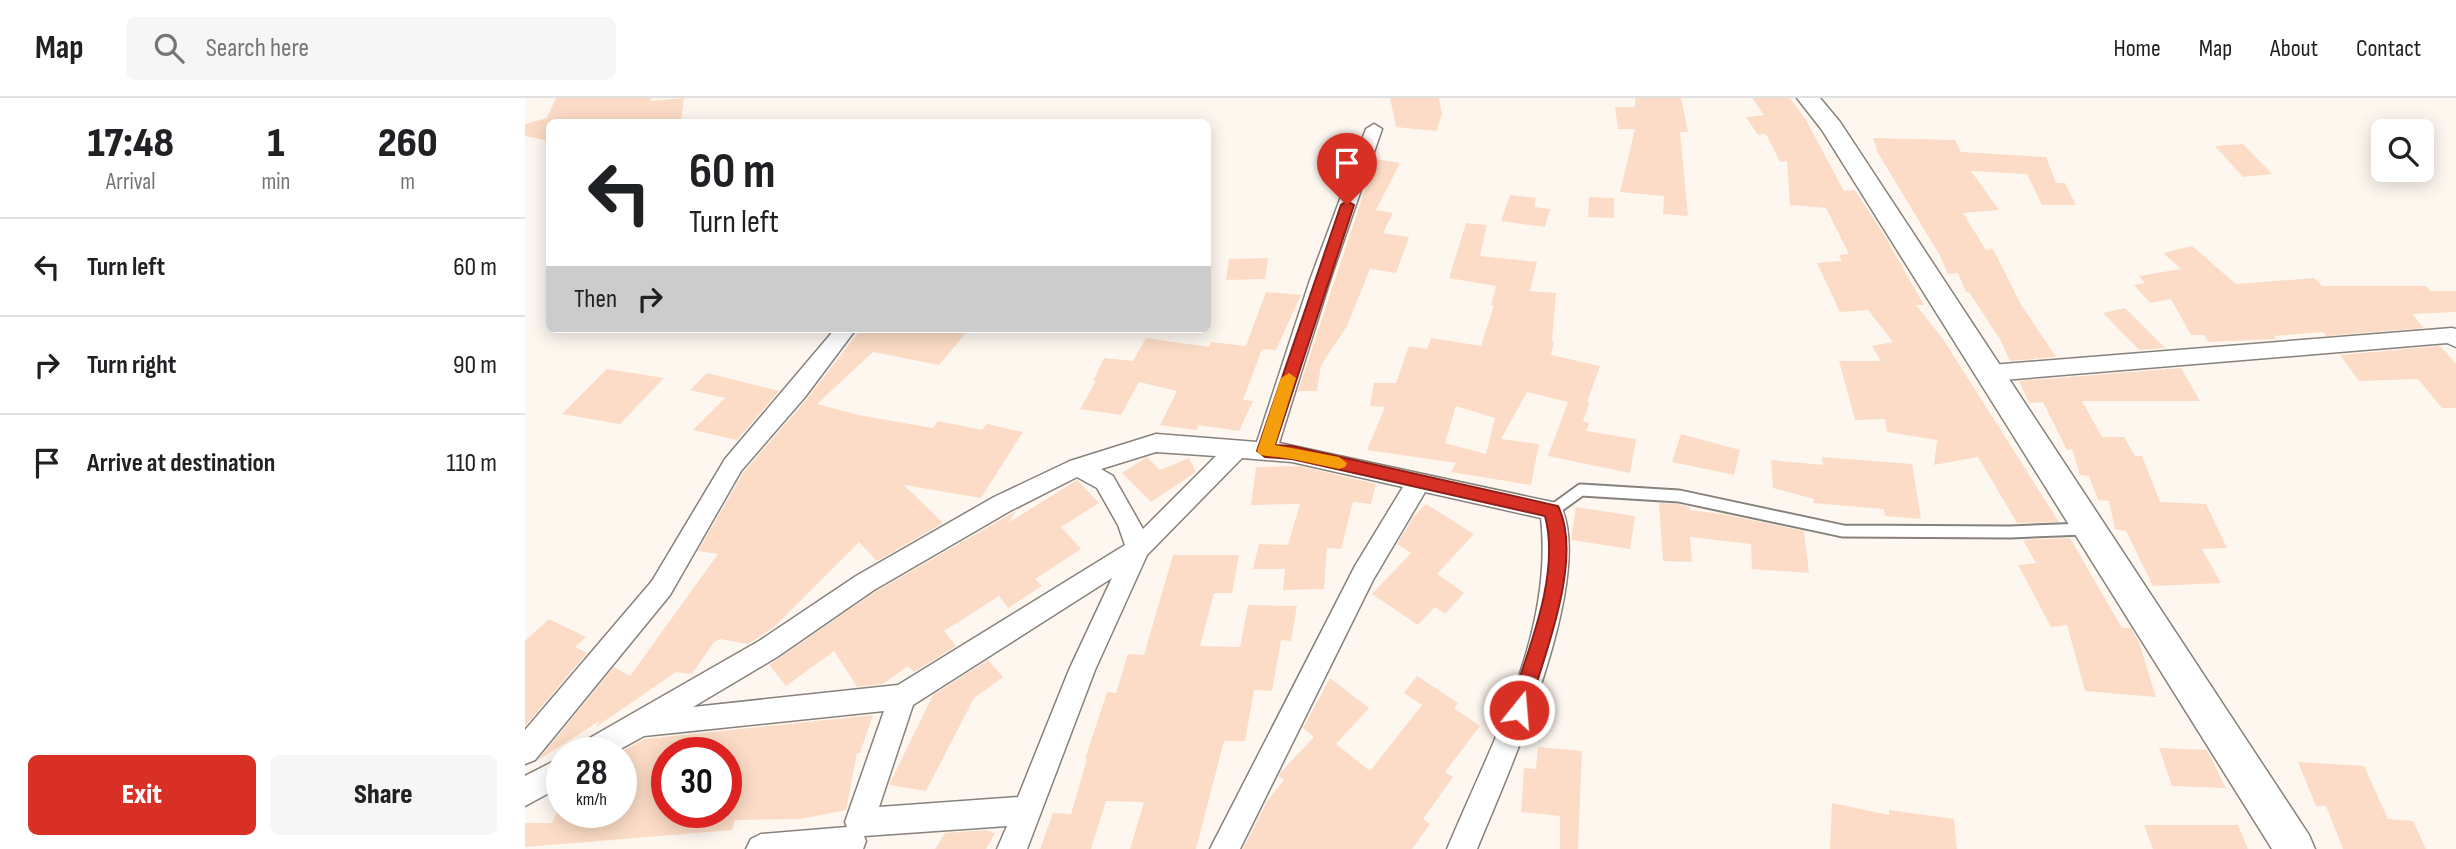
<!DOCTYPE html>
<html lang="en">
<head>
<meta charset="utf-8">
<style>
  :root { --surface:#fff; --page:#f6f6f6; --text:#202124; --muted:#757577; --line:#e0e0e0; --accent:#d93025 }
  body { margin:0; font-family:"Sofia Sans Condensed",sans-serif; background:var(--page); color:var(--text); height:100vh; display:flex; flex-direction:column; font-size:26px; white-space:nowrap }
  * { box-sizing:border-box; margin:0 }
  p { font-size:23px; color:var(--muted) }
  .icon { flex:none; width:38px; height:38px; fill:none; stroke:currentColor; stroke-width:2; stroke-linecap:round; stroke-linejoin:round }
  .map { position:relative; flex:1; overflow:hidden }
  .panel { display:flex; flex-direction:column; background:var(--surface); width:525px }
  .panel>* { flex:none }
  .hud { position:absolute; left:21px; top:21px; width:665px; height:214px; border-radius:10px; box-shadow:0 4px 18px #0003; background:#fff; color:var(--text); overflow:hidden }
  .buttons { position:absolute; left:1846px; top:21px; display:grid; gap:14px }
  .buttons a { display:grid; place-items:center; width:63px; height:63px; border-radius:10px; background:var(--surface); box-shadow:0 4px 18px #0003; font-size:35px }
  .speed { position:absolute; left:21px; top:639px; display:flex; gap:14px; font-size:35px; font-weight:700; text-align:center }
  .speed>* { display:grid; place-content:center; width:91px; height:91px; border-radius:50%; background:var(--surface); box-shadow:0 4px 18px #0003; line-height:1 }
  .speed small { font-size:18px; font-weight:400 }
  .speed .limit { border:10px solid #d22; background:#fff; color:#111 }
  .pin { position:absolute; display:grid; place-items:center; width:60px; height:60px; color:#fff; margin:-72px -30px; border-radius:50% 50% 50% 0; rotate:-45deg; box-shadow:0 0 7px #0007 }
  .pin .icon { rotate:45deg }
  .me { position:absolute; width:77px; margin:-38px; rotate:17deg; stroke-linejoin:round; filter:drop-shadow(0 0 5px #0008) }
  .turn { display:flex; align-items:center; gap:24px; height:147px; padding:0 28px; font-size:32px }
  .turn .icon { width:91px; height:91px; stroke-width:2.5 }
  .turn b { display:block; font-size:49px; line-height:60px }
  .then { display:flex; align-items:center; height:66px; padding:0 28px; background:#0003; gap:14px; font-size:26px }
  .eta { display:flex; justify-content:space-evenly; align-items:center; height:119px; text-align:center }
  .eta b { font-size:42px; font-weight:800; line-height:49px }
  .button { display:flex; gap:14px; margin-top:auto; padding:14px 28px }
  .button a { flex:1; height:80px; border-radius:10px; background:var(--accent); color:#fff; font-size:28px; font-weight:800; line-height:80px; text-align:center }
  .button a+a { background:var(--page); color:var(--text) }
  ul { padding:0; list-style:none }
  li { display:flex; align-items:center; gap:21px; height:98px; padding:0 28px; border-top:2px solid var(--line) }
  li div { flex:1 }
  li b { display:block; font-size:26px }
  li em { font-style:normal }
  header { display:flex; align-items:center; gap:42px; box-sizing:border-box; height:98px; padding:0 35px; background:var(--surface); border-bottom:2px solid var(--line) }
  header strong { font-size:33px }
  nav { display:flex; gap:38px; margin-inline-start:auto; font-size:24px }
  .search { width:490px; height:63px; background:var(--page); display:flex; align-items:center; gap:18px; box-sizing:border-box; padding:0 24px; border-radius:10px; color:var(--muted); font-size:26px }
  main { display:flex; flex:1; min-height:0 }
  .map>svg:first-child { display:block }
  .building { fill:#fcdcc6; fill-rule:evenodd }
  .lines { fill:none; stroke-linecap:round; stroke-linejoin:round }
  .service-casing { stroke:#87817b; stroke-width:15 }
  .minor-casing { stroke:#87817b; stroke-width:3 }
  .secondary-casing { stroke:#87817b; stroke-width:3 }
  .service { stroke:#fff; stroke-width:11 }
  .minor { fill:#fff; fill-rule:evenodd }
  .secondary { fill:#fff; fill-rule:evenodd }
  .route { fill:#d93025; stroke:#8d1f18; stroke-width:2 }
  .slow { fill:#f59e0b }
</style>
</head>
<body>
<header>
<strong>Map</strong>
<div class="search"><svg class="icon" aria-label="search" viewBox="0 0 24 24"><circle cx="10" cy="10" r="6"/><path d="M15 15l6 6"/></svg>Search here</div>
<nav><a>Home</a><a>Map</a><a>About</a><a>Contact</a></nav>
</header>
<main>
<section class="panel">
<div class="eta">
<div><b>17:48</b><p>Arrival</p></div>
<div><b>1</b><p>min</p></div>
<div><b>260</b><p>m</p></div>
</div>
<ul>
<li><svg class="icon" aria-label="left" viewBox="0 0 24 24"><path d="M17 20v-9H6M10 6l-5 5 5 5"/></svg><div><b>Turn left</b></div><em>60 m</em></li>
<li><svg class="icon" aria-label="right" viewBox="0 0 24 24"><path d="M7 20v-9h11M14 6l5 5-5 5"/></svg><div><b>Turn right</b></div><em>90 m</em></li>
<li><svg class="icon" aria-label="arrive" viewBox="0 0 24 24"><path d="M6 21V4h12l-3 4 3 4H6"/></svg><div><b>Arrive at destination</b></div><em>110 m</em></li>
</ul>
<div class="button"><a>Exit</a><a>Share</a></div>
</section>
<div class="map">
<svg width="1931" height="751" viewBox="0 0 1931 751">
  <rect width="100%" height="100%" fill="#fef7f0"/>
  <g class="building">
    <polygon points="31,0 126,0 126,3 159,0 156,22 24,24 24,43 0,38 0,26 22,20"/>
    <polygon points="865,0 914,0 917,16 911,33 871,29"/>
    <polygon points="1110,0 1156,0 1163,34 1155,34 1163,118 1138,116 1139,98 1095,94 1110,31 1093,31 1090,9 1110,9"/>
    <polygon points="1227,0 1265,0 1281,22 1319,93 1330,92 1358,135 1399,207 1391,207 1418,241 1534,424 1492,425 1453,359 1409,367 1412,342 1362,334 1360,321 1330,322 1314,263 1356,263 1347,248 1368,244 1343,212 1315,214 1292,165 1317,163 1314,157 1324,156 1301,110 1265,107 1262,63 1255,64 1241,36 1233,37 1221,19 1239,17"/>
    <polygon points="1348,40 1430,42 1436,54 1521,59 1531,85 1540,85 1551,107 1517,107 1502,76 1446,73 1474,112 1438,115 1461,152 1468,151 1495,205 1531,259 1485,263 1476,243 1444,194 1441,194 1433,175 1423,176 1414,156 1353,55"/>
    <polygon points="1718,46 1747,76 1718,79 1690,48"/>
    <polygon points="850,61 875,65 851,112 868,115 858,135 884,139 871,175 845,171 822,228 796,267 792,293 773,293"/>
    <polygon points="985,97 1011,100 1009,109 1025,111 1020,129 976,123"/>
    <polygon points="1064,99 1089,100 1089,120 1063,119"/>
    <path d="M941 125 962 127 955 158 1012 164 1005 193 1031 195 1027 243H1029L1026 257 1075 268 1062 304H1065L1058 323 1064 325 1061 333 1111 341 1105 375 1023 358 1043 304 1002 294 976 341 1014 346 1006 387 926 374 931 365 842 352 860 309 845 308 849 285H871L884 248 902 251 906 240 956 248 969 207H966L971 188 924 180ZM931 308 970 320 961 356 920 345Z"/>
    <polygon points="1667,148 1711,186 1789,180 1797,188 1901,188 1905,193 1931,193 1931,214 1887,216 1899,230 1801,238 1798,234 1749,238 1752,241 1683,244 1679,237 1666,237 1646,201 1625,205 1609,187 1620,185 1614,178 1656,171 1638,155"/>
    <polygon points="743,160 740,181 701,182 704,161"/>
    <polygon points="741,194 776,197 751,252 737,251 718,302 728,303 714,333 673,327 671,332 635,327 652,293 614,284 596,317 555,311 571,283 568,283 579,260 608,263 621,240 684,249 686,244 721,248"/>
    <polygon points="1600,210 1640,250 1614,252 1578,215"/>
    <polygon points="336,231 444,231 414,267 348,254 292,306 333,317 408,330 413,323 457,332 462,326 498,334 456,400 379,387 418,425 352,463 334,444 248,530 223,546 195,541 189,544 167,576 151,574 71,629 74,623 12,663 89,569 105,578 193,456 173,453 218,375 282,301"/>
    <polygon points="1915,248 1931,266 1931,310 1917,310 1893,281 1834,283 1815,257"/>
    <polygon points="1656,270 1675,303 1557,303 1577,339 1599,339 1610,358 1617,358 1635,404 1681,406 1702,450 1677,451 1696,485 1628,488 1601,433 1590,431 1584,403 1573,402 1564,378 1555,377 1547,351 1542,352 1518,304 1504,305 1494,283"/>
    <polygon points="82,271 139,280 95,326 37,316"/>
    <polygon points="182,275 254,293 212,342 168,332 200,300 165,292"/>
    <polygon points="1156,336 1215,352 1209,377 1147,364"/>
    <polygon points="622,359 635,372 664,360 671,374 626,404 597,375"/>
    <polygon points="1297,359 1387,366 1396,421 1360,418 1359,411 1288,405 1289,401 1248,390 1246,362 1298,367"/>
    <polygon points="774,368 851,386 846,406 828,404 816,451 802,450 799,491 758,492 760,471 728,471 734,446 763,447 775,406 726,407 731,369"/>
    <polygon points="552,382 574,405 536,429 556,451 510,481 517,488 483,510 474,498 419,533 431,548 389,574 383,568 358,586 332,589 309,553 261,588 244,567 350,494 491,413 483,425"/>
    <polygon points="1134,405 1153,406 1165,409 1164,412 1197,416 1279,433 1284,475 1227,471 1226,446 1165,439 1167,464 1138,463"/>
    <polygon points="901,406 949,436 912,476 939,495 920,516 910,509 893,527 847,496 886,455 872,446 889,418"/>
    <polygon points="1051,409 1110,418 1105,451 1046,442"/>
    <polygon points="1545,440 1597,530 1606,530 1614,544 1631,599 1560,593 1542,527 1526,529 1493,467 1511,465 1498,442"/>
    <polygon points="648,457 714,457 707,495 689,495 675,548 715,549 723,507 772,508 766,543 756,542 747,593 729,592 720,643 699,643 671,751 605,751 619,704 581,703 566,751 515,751 528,715 546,716 562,661 560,661 582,594 591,595 603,556 619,557"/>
    <polygon points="24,521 61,539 50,549 62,555 0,628 0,543"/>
    <polygon points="463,562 478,579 449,600 401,693 364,687 408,597"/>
    <polygon points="892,578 933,605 929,610 955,628 920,674 928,679 898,721 905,726 887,751 718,751 742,703 759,682 754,678 755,675 789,639 778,630 805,580 844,610 811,646 845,673 897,607 879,595"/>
    <path d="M348 617 335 655H332L321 712 276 721 210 722 207 732 0 749V725H27L32 714H96L95 654 120 641ZM142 654H201V714H142Z"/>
    <polygon points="1013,649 1057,653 1053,751 1035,751 1035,718 996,714 999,670 1011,671"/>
    <polygon points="1634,650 1682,652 1701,690 1647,688"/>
    <polygon points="1773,664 1839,668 1863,721 1888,723 1901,751 1818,751 1801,708 1791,708"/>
    <polygon points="1307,705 1364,717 1364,712 1429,721 1432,751 1305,751"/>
    <polygon points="1619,727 1713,727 1723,751 1628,751"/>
    <polygon points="461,732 470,735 461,751 410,751 420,735"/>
  </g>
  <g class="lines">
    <defs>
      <polyline id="service" points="1027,413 1056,392 1154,398 1318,433 1485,434 1559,431"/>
      <g id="minor">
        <path d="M849 26 857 31 805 182 754 345 1027 404 1035 406C1072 479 982 678 952 751H922C965 648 1029 535 1016 420L900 394 848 482 715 751H685L830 468 878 389 767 364 717 360 622 457 570 572 502 751H472L482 728 339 738 341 743 338 751H221L226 741 236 736 322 729 320 724 359 613 119 638 90 654H52L56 645 234 543 331 478 469 399 545 363 631 336 732 344 785 182 841 31ZM631 354 691 358 618 431 588 378 576 371ZM552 379 572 390 593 427 600 447 373 587 168 609 252 559 349 492 485 413ZM587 480 544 572 493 699 354 709 388 607Z"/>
        <polygon points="1927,230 1931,231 1931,249 1922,245 1466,283 1459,280 1455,275 1459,270 1466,267"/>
        <polygon points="310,231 331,231 280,299 216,373 145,497 10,662 0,666 0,632 127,483 200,361"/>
        <polygon points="37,659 37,688 0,708 0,678"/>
      </g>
      <polygon id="secondary" points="1272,0 1295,0 1315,24 1784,737 1790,751 1747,751 1297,32"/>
    </defs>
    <use href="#service" class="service-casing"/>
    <use href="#minor" class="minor-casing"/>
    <use href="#secondary" class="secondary-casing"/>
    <use href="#service" class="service"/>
    <use href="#minor" class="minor"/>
    <use href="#secondary" class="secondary"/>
  </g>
  <path class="route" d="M822 103 829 107 750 347 767 348 1033 408C1059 460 1019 559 1003 612L1000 618 994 621 987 618 984 612C1002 554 1036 478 1020 418L767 361 740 359 732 353 816 107Z"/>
  <polygon class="slow" points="764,275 771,280 750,347 814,359 822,365 820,369 814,371 767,361 735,357 732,353 756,280"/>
</svg>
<div class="buttons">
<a><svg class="icon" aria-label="search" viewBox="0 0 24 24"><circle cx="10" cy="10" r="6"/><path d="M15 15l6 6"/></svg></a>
</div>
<div class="speed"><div>28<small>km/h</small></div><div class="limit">30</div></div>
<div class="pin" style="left:822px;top:107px;background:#d93025"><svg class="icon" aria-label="arrive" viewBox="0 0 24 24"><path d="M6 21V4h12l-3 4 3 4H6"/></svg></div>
<svg class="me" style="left:994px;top:612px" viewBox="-20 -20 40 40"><circle r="17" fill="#d93025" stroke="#fff" stroke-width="3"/><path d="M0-11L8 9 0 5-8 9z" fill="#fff"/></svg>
<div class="hud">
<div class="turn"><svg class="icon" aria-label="left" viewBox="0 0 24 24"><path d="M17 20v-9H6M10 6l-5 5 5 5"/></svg><div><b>60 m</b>Turn left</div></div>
<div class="then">Then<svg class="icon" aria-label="right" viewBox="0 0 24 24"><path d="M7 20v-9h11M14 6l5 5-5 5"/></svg></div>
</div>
</div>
</main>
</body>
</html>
